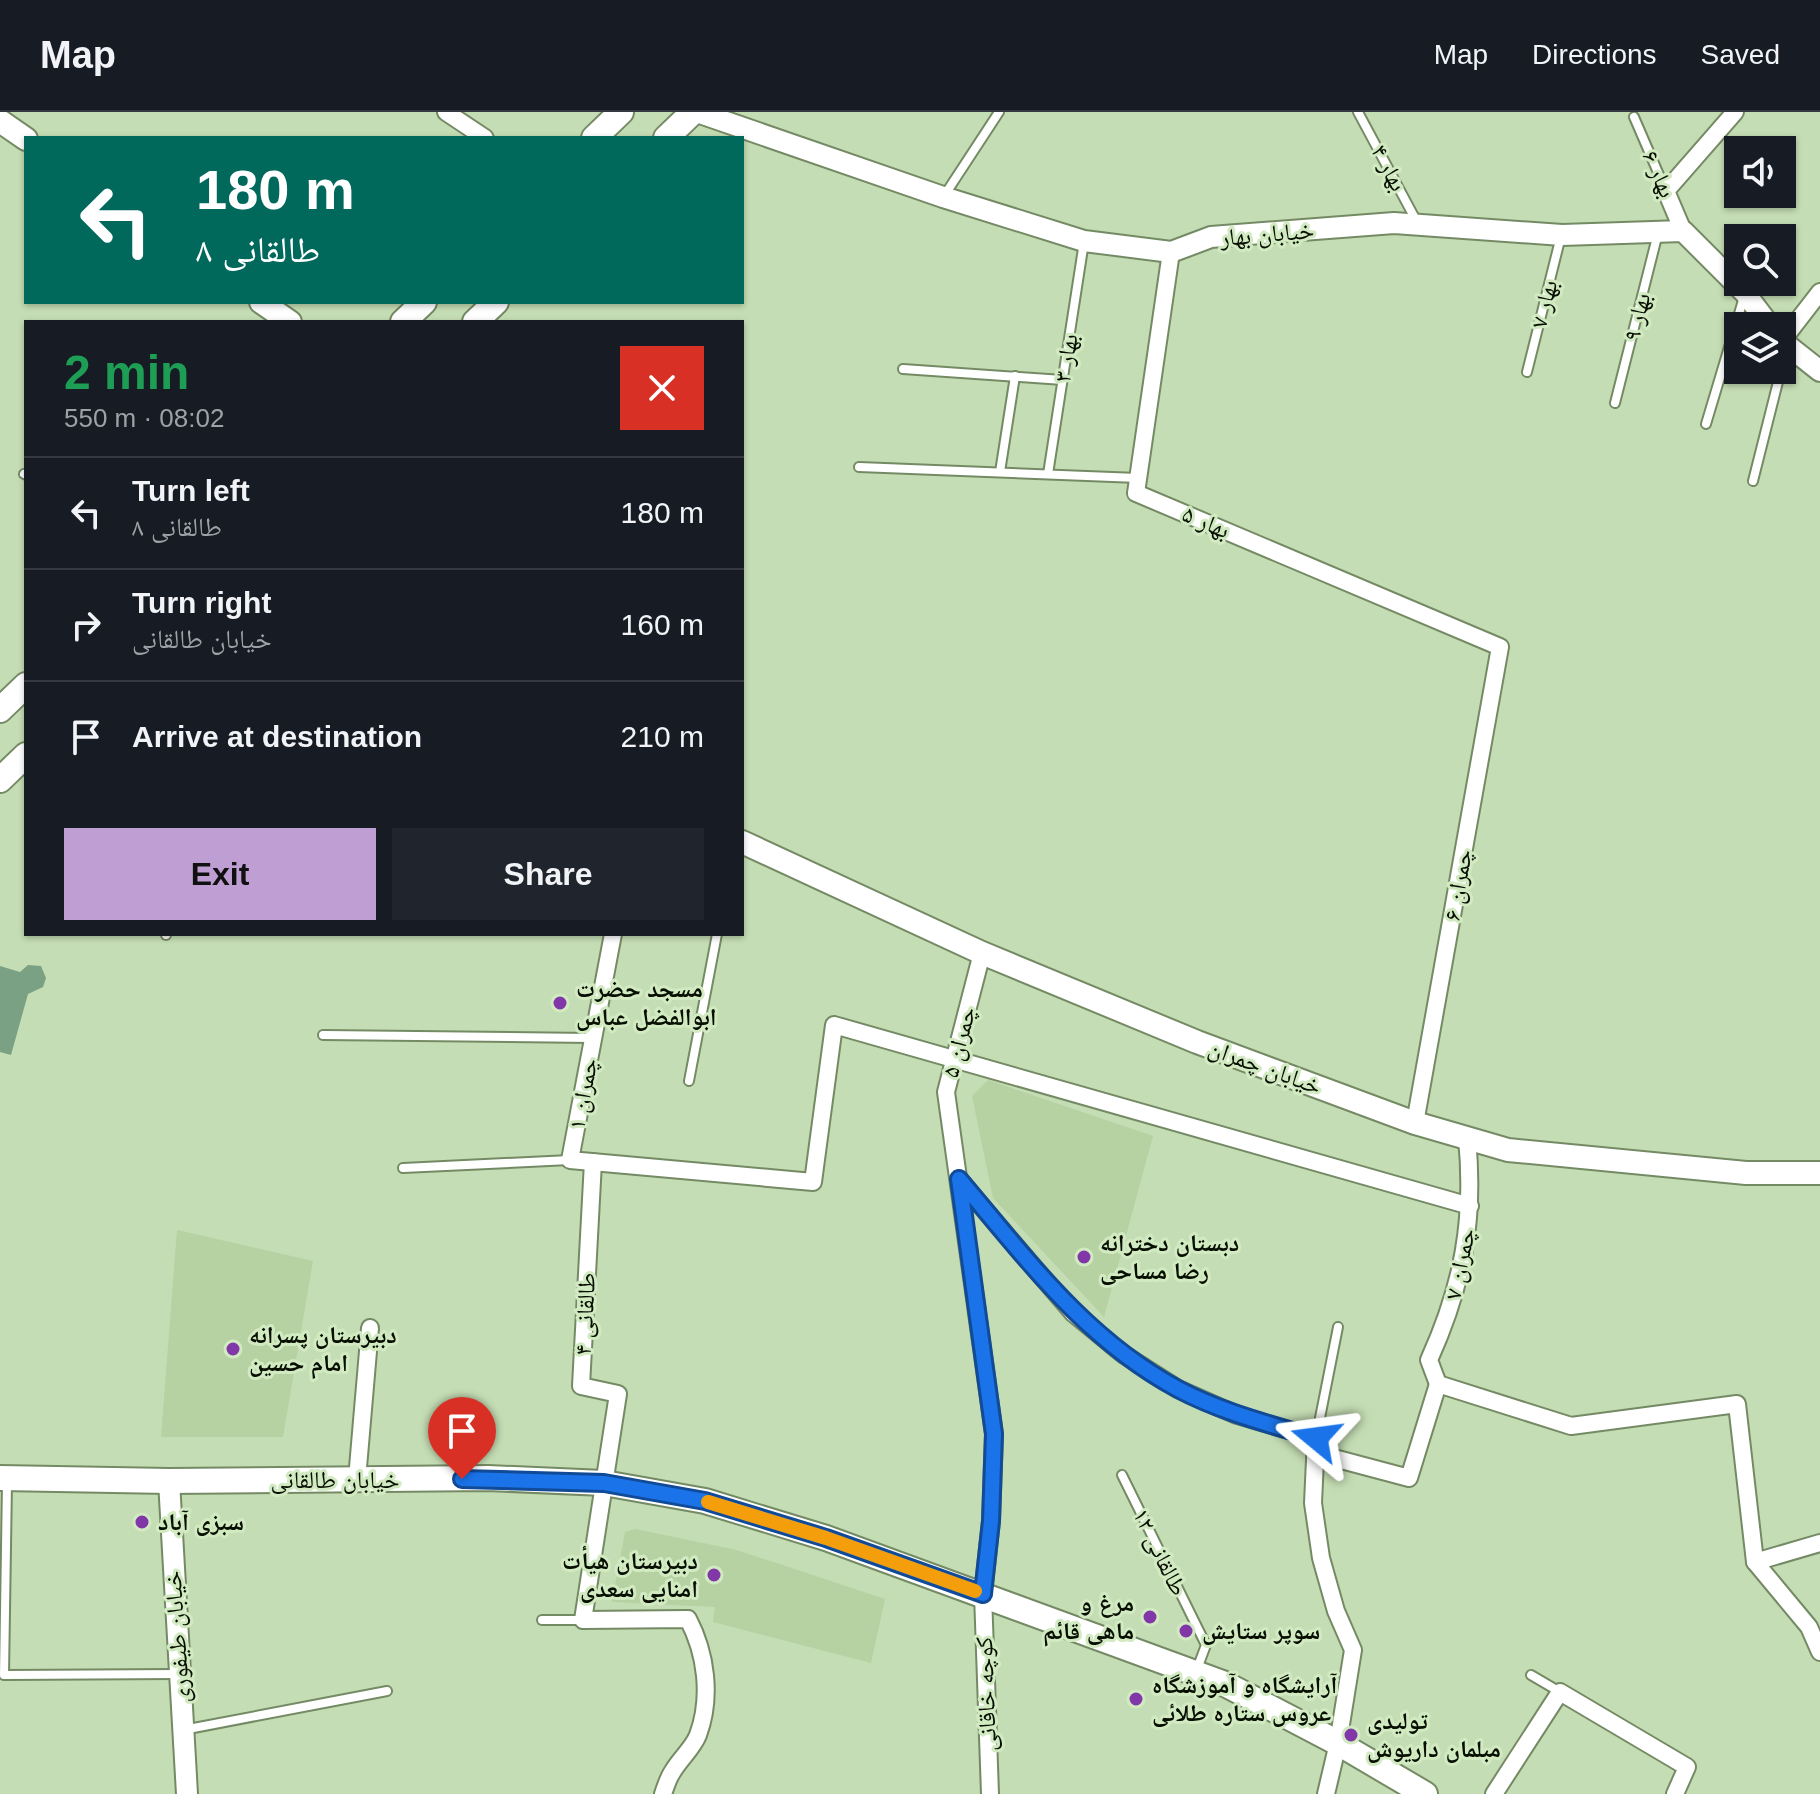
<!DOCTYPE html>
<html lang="en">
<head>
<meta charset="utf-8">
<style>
  :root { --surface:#171b24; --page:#20242c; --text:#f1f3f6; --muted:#9ea1a6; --line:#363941; --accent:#bf9ed3 }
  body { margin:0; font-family:Arial,"Noto Naskh Arabic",sans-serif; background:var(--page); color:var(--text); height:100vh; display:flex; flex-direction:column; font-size:30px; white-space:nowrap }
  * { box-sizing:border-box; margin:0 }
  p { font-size:26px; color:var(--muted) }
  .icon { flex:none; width:44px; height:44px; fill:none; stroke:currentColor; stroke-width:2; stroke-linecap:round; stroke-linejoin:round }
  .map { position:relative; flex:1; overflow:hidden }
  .panel { position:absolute; left:24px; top:208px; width:720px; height:616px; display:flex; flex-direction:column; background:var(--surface); border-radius:0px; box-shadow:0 2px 6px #0004 }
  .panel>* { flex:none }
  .hud { position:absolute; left:24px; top:24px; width:720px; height:168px; border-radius:0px; box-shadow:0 2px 6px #0004; background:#00695c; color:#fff; overflow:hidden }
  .fabs { position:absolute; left:1724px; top:24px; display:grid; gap:16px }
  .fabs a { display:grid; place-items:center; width:72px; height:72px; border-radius:0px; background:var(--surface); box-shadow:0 2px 6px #0004; font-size:40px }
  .pin { position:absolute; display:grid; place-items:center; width:68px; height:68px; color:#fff; margin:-82px -34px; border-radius:50% 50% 50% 0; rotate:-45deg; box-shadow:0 0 8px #0007 }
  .pin .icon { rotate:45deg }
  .me { position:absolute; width:88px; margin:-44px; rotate:286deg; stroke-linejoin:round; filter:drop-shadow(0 0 6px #0008) }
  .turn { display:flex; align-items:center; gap:28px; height:168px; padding:0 40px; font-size:36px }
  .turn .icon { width:104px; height:104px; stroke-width:2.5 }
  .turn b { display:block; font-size:56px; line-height:68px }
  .round { display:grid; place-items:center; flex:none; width:84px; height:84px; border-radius:0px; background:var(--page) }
  .summary { display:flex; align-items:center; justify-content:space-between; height:136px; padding:0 40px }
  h1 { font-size:48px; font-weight:700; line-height:60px; color:#1e9e55 }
  .cta { display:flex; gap:16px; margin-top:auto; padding:16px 40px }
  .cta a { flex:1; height:92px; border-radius:0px; background:var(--accent); color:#111; font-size:32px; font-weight:700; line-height:92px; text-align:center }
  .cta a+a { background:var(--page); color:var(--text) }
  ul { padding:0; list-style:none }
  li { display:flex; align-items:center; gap:24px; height:112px; padding:0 40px; border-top:2px solid var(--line) }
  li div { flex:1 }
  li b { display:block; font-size:30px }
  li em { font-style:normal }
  header { display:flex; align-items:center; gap:48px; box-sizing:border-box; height:112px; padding:0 40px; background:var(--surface); border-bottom:2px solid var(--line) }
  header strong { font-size:38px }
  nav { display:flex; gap:44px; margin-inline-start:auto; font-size:28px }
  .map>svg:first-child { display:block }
  .built { fill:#b6d1a2 }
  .building { fill:#7ba184 }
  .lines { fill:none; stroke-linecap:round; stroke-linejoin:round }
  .service-casing { stroke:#748a64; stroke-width:12 }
  .minor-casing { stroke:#748a64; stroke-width:20 }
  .tertiary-casing { stroke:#748a64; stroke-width:24 }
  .secondary-casing { stroke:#748a64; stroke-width:26 }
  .primary-casing { stroke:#748a64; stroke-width:28 }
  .service { stroke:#fff; stroke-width:8 }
  .minor { stroke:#fff; stroke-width:16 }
  .tertiary { stroke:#fff; stroke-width:20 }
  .secondary { stroke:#fff; stroke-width:22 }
  .primary { stroke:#fff; stroke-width:24 }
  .route-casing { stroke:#114b97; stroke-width:20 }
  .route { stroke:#1a73e8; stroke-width:14 }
  .slow { stroke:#f59e0b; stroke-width:14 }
  .poi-dot { fill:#8237a8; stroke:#d2eac1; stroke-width:3 }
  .labels { text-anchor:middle; stroke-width:6; stroke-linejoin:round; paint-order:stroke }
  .street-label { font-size:24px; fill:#070e02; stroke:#d2eac1 }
  .poi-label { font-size:24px; font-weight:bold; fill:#070e02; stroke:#d2eac1; text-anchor:start }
</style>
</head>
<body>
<header>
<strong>Map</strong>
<nav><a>Map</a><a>Directions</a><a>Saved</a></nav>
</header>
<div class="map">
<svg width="1820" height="1682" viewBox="0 0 1820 1682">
  <rect width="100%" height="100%" fill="#c5ddb4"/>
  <g class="built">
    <polygon points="988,968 1153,1024 1104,1205 993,1086 972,984"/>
    <polygon points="177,1118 313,1149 283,1325 161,1325"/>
    <polygon points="635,1417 737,1438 885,1487 871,1551 713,1510 715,1495 612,1490 625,1420"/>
  </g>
  <polygon class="building" points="28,853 41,854 46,866 43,875 28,882 11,943 0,940 0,854 20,860"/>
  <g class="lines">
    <defs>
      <g id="service">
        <polyline points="1358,0 1418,112"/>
        <polyline points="1634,5 1666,79"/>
        <polyline points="944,84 999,0"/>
        <polyline points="903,257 1063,268"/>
        <polyline points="1527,260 1561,124"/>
        <polyline points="1615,291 1658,121"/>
        <polyline points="1706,312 1744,185"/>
        <polyline points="859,355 1138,366"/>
        <polyline points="1000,360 1015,264"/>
        <polyline points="24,362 26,363"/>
        <polyline points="1048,362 1084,130"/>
        <polyline points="1753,369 1781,258"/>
        <polyline points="166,822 166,823"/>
        <polyline points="323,923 592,926"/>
        <polyline points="689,969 717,822"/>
        <polyline points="403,1056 570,1048"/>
        <polyline points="1316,1326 1338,1215"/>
        <polyline points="1122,1363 1206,1533 1197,1557"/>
        <polyline points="7,1371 4,1563 178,1562"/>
        <polyline points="542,1508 583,1508"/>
        <polyline points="1531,1563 1560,1580"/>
        <polyline points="183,1618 387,1579"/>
      </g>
      <g id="minor">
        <polyline points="446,0 485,26"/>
        <polyline points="1683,119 1666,79 1735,0"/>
        <polyline points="1171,140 1136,381 1500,535 1415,1011"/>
        <polyline points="1782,229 1820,180"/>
        <polyline points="613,822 570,1048 813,1070 834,913 1470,1094"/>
        <polyline points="982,841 946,980 994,1322 991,1409 983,1482 990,1682"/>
        <path d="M593 1050 581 1274 618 1282 583 1508 688 1507C706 1541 712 1585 698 1623 693 1636 680 1647 673 1659 668 1666 666 1674 663 1682"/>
        <polyline points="960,1069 1073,1201 1123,1242 1178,1277 1237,1303 1316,1326 1313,1391 1321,1446 1336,1499 1353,1538 1338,1631 1326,1682"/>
        <polyline points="1438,1272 1571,1314 1737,1292 1755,1450 1809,1515 1820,1540"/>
        <path d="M1438 1272 1429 1248C1463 1173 1475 1107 1467 1026"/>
        <polyline points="1315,1341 1409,1366 1438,1272"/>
        <polyline points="357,1367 370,1216"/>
        <polyline points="1755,1450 1820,1431"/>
        <polyline points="1494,1682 1560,1580 1687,1655 1675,1682"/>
      </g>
      <g id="tertiary">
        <polyline points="697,0 943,85 1084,129 1171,140 1211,125 1394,111 1562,123 1683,119 1745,181 1770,214"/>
        <polyline points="1782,229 1820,259"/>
        <polyline points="169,1369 187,1682"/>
      </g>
      <g id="secondary">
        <polyline points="0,9 26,27"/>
        <polyline points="261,190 290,210"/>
        <polyline points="742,730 982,841 1197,930 1415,1011 1508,1038 1746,1061 1820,1061"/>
      </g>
      <g id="primary">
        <polyline points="594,26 621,0"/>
        <polyline points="666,26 693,0"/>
        <polyline points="403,210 424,190"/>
        <polyline points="475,210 496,190"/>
        <polyline points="0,598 26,573"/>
        <polyline points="0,668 26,643"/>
        <polyline points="0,1366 169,1369 488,1366 604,1371 705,1389 826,1426 1225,1572 1338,1631 1425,1682"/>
      </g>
    </defs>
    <use href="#service" class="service-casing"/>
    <use href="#minor" class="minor-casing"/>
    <use href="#tertiary" class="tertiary-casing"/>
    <use href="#secondary" class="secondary-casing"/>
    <use href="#primary" class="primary-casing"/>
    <use href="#service" class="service"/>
    <use href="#minor" class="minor"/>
    <use href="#tertiary" class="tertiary"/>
    <use href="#secondary" class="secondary"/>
    <use href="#primary" class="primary"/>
  </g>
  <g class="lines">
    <defs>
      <path id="route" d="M462 1367 604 1371 705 1389 826 1426 983 1482 991 1409 994 1322 959 1067C1026 1146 1085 1227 1178 1277 1221 1300 1269 1312 1316 1326"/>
    </defs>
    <use href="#route" class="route-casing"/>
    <use href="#route" class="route"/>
    <polyline class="slow" points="708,1390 826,1426 975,1479"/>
  </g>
  <g class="poi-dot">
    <circle cx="560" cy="891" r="8"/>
    <circle cx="1084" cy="1145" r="8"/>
    <circle cx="233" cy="1237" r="8"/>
    <circle cx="142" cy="1410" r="8"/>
    <circle cx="714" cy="1463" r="8"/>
    <circle cx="1150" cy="1505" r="8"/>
    <circle cx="1186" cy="1519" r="8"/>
    <circle cx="1136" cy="1587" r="8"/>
    <circle cx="1351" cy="1623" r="8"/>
  </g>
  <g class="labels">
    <g class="street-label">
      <text transform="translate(1389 56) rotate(62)" y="8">بهار ۴</text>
      <text transform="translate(1659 62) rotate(66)" y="8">بهار ۶</text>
      <text transform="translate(1267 122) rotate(-5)" y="8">خیابان بهار</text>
      <text transform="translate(1544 192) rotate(-76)" y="8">بهار ۷</text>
      <text transform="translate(1637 205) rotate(-76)" y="8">بهار ۹</text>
      <text transform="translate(1066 246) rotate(-81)" y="8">بهار ۳</text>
      <text transform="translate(1206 410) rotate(23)" y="8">بهار ۵</text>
      <text transform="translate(1458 773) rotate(-80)" y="8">چمران ۶</text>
      <text transform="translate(959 930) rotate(-75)" y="8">چمران ۵</text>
      <text transform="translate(1265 955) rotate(20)" y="8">خیابان چمران</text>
      <text transform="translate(583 982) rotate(-79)" y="8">چمران ۱</text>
      <text transform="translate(1460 1152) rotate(-78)" y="8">چمران ۷</text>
      <text transform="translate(585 1202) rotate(-87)" y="8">طالقانی ۴</text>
      <text x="335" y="1376">خیابان طالقانی</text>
      <text transform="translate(1160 1440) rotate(64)" y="8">طالقانی ۱۲</text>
      <text transform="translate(177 1525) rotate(-94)" y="8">خیابان طیفوری</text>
      <text transform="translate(986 1582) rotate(-92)" y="8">کوچه خاقانی</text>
    </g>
    <g class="poi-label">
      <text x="576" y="885">مسجد حضرت<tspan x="576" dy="28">ابوالفضل عباس</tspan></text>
      <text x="1100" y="1139">دبستان دخترانه<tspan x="1100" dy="28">رضا مساحی</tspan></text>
      <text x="249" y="1231">دبیرستان پسرانه<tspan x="249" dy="28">امام حسین</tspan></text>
      <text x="158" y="1418">سبزی آباد</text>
      <text x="698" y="1457" text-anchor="end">دبیرستان هیأت<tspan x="698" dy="28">امنایی سعدی</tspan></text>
      <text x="1134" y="1499" text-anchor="end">مرغ و<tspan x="1134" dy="28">ماهی قائم</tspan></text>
      <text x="1202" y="1527">سوپر ستایش</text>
      <text x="1152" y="1581">آرایشگاه و آموزشگاه<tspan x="1152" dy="28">عروس ستاره طلائی</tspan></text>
      <text x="1367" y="1617">تولیدی<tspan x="1367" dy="28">مبلمان داریوش</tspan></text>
    </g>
  </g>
</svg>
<div class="fabs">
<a><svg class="icon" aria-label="sound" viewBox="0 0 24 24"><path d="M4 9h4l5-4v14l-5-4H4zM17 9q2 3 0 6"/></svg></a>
<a><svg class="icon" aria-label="search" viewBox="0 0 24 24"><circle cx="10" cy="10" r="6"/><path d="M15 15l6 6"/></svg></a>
<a><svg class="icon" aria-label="layers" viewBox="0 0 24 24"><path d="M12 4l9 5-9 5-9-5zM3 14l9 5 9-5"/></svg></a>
</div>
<div class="pin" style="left:462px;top:1367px;background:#d93025"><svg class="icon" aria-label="arrive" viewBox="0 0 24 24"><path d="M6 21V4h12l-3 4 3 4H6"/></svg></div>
<svg class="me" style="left:1316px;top:1326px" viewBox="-20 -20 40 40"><path d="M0-17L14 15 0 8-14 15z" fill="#1a73e8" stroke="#fff" stroke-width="4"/></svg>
<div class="hud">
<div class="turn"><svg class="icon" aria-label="left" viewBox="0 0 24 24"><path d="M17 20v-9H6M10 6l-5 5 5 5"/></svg><div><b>180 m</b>طالقانی ۸</div></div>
</div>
<section class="panel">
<div class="summary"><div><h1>2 min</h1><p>550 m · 08:02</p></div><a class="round" style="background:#d93025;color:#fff"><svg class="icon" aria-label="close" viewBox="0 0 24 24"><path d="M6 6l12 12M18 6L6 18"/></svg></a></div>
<ul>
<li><svg class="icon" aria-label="left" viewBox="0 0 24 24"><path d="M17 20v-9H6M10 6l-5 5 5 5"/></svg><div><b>Turn left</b><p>طالقانی ۸</p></div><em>180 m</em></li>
<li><svg class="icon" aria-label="right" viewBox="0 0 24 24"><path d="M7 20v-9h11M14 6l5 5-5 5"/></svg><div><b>Turn right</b><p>خیابان طالقانی</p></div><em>160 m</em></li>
<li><svg class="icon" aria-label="arrive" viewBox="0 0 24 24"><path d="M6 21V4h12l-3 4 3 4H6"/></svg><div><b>Arrive at destination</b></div><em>210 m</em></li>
</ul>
<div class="cta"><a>Exit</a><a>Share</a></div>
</section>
</div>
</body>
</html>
